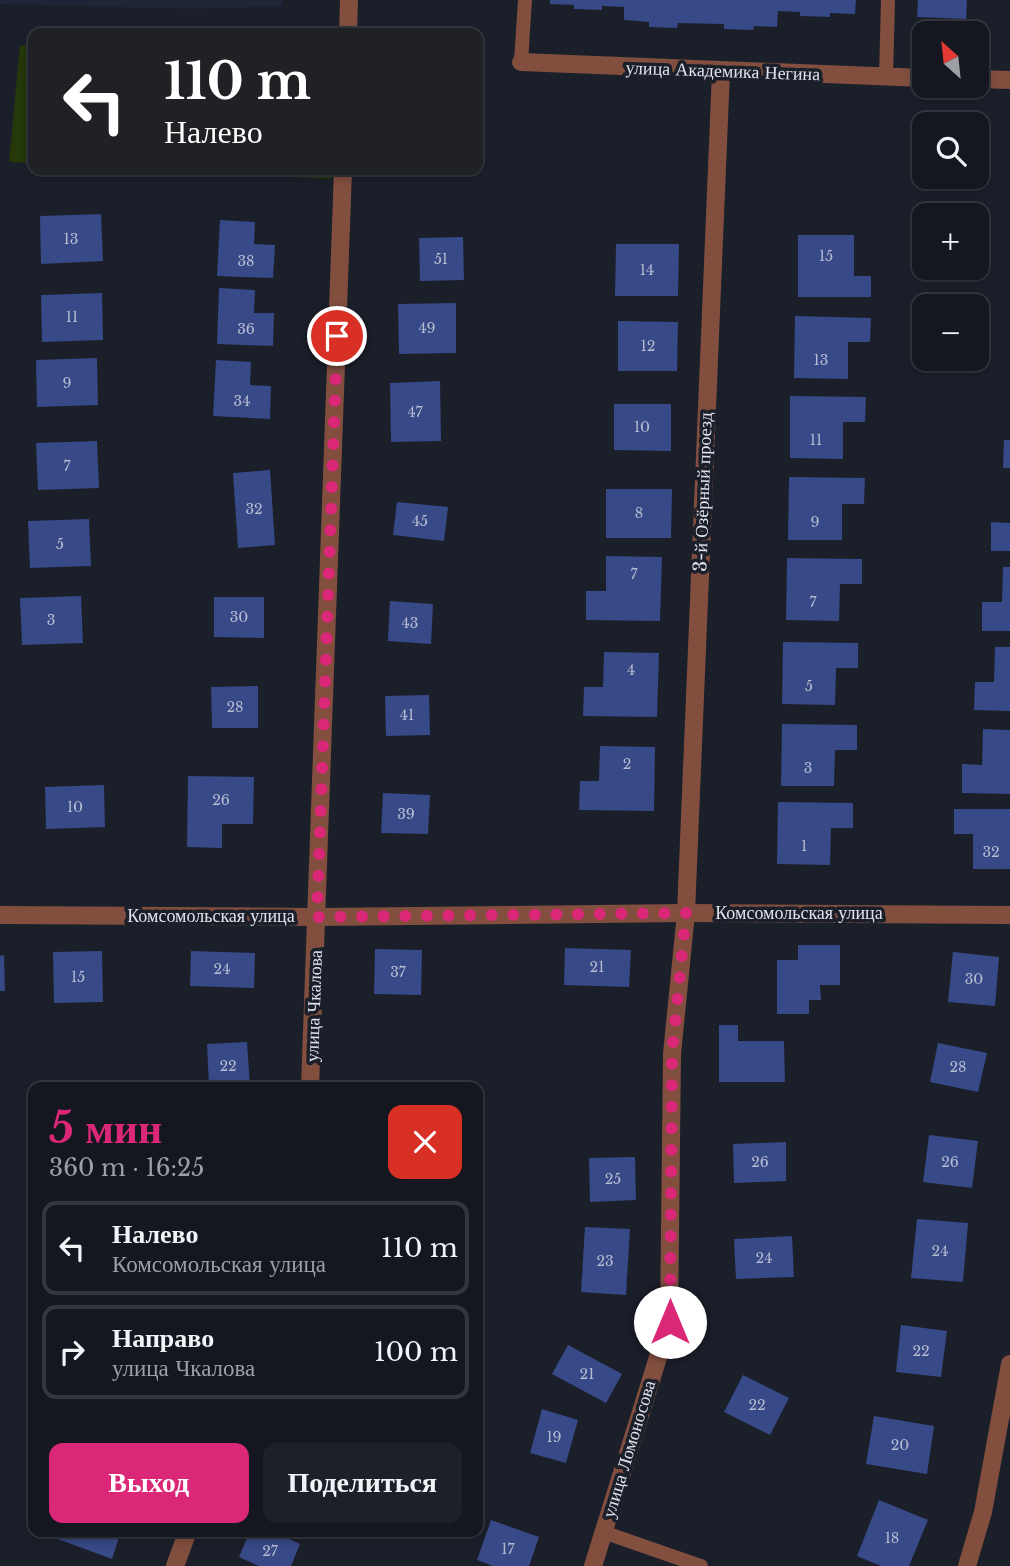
<!DOCTYPE html>
<html lang="ru">
<head>
<meta charset="utf-8">
<style>
  :root { --surface:#141720; --page:#1d2029; --text:#f1f3f6; --muted:#9d9fa5; --line:#33363e; --accent:#db2777 }
  body { margin:0; font-family:"Libre Baskerville",serif; background:var(--page); color:var(--text); height:100vh; display:flex; flex-direction:column; font-size:26px; white-space:nowrap }
  * { box-sizing:border-box; margin:0 }
  p { font-size:23px; color:var(--muted) }
  .icon { flex:none; width:38px; height:38px; fill:none; stroke:currentColor; stroke-width:2; stroke-linecap:round; stroke-linejoin:round }
  .map { position:relative; flex:1; overflow:hidden }
  .side { position:absolute; left:28px; top:1082px; width:455px; height:455px; display:flex; flex-direction:column; background:var(--surface); border-radius:14px; box-shadow:0 4px 10px #0003,0 0 0 2px var(--line) }
  .side>* { flex:none }
  .guide { position:absolute; left:28px; top:28px; width:455px; height:147px; border-radius:14px; box-shadow:0 4px 10px #0003,0 0 0 2px var(--line); background:#202124; color:#fff; overflow:hidden }
  .needle { width:46px; rotate:333deg }
  .tools { position:absolute; left:912px; top:21px; display:grid; gap:14px }
  .tools a { display:grid; place-items:center; width:77px; height:77px; border-radius:14px; background:var(--surface); box-shadow:0 4px 10px #0003,0 0 0 2px var(--line); font-size:35px }
  .pin { position:absolute; display:grid; place-items:center; width:60px; height:60px; color:#fff; margin:-30px; border:4px solid #fff; border-radius:50%; box-shadow:0 2px 7px #0007 }
  .me { position:absolute; width:77px; margin:-38px; rotate:0deg; stroke-linejoin:round; filter:drop-shadow(0 0 5px #0008) }
  .turn { display:flex; align-items:center; gap:24px; height:147px; padding:0 21px; font-size:32px }
  .turn .icon { width:91px; height:91px; stroke-width:2.5 }
  .turn b { display:block; font-size:49px; line-height:60px }
  .round { display:grid; place-items:center; flex:none; width:74px; height:74px; border-radius:14px; background:var(--page) }
  .overview { display:flex; align-items:center; justify-content:space-between; height:119px; padding:0 21px }
  h1 { font-size:42px; font-weight:700; line-height:52px; color:var(--accent) }
  .button { display:flex; gap:14px; margin-top:auto; padding:14px 21px }
  .button a { flex:1; height:80px; border-radius:14px; background:var(--accent); color:#fff; font-size:28px; font-weight:700; line-height:80px; text-align:center }
  .button a+a { background:var(--page); color:var(--text) }
  ul { padding:0; list-style:none }
  li { display:flex; align-items:center; gap:21px; height:94px; margin:0 14px 10px; padding:0 7px; border:4px solid var(--line); border-radius:14px }
  li div { flex:1 }
  li b { display:block; font-size:26px }
  li em { font-style:normal }
  .map>svg:first-child { display:block }
  .built { fill:#1f2536 }
  .green { fill:#243809 }
  .building { fill:#374986 }
  .lines { fill:none; stroke-linecap:round; stroke-linejoin:round }
  .service { stroke:#824f3f; stroke-width:14 }
  .minor { stroke:#824f3f; stroke-width:18 }
  .route { stroke:#db2777; stroke-width:12; stroke-dasharray:0 21.6 }
  .labels { text-anchor:middle; stroke-width:7; stroke-linejoin:round; paint-order:stroke }
  .number-label { font-size:14px; fill:#b6bcd2 }
  .street-label { font-size:18px; fill:#e0e3ec; stroke:#1b1f2a }
</style>
</head>
<body>
<div class="map">
<svg width="1010" height="1566" viewBox="0 0 1010 1566">
  <rect width="100%" height="100%" fill="#1b1f2a"/>
  <polygon class="built" points="0,0 283,0 283,6 193,9 0,4"/>
  <g class="green">
    <polygon points="20,45 33,46 33,163 9,162"/>
    <polygon points="160,170 332,170 331,179"/>
  </g>
  <g class="building">
    <polygon points="550,0 856,0 855,14 830,13 830,17 800,16 800,12 778,11 777,27 754,26 753,30 724,29 724,24 678,23 677,28 649,27 649,22 624,20 624,7 602,6 602,10 574,9 574,5 550,4"/>
    <polygon points="918,0 967,0 966,19 917,17"/>
    <polygon points="101,214 103,261 41,264 40,216"/>
    <polygon points="220,220 255,222 254,244 275,245 273,278 217,276"/>
    <polygon points="798,235 854,235 854,276 871,276 871,297 798,297"/>
    <polygon points="463,237 464,280 420,281 419,238"/>
    <polygon points="616,244 679,244 678,296 615,296"/>
    <polygon points="219,288 255,290 254,313 274,313 273,346 217,344"/>
    <polygon points="102,293 103,340 42,342 41,295"/>
    <polygon points="456,303 456,353 399,354 398,304"/>
    <polygon points="795,316 871,318 870,342 848,342 848,379 794,378"/>
    <polygon points="618,321 678,322 677,371 618,371"/>
    <polygon points="97,358 98,405 37,407 36,360"/>
    <polygon points="216,360 251,362 250,385 271,386 270,419 213,416"/>
    <polygon points="440,381 441,441 391,442 390,383"/>
    <polygon points="790,396 866,397 865,422 843,422 843,459 790,458"/>
    <polygon points="614,404 671,404 671,451 614,450"/>
    <polygon points="1004,440 1010,440 1010,468 1003,468"/>
    <polygon points="97,441 99,488 38,490 36,443"/>
    <polygon points="270,470 275,545 238,548 233,473"/>
    <polygon points="789,477 865,478 864,504 842,504 842,540 788,540"/>
    <polygon points="606,489 672,489 671,538 606,538"/>
    <polygon points="397,502 448,507 444,541 393,535"/>
    <polygon points="89,519 91,566 30,568 28,521"/>
    <polygon points="991,522 1010,523 1010,551 991,551"/>
    <polygon points="606,556 662,557 660,621 586,620 586,591 606,591"/>
    <polygon points="787,558 862,559 862,584 840,584 839,621 786,620"/>
    <polygon points="1003,567 1010,567 1010,631 982,631 982,602 1002,602"/>
    <polygon points="81,596 83,643 22,645 20,598"/>
    <polygon points="214,597 264,597 264,638 214,637"/>
    <polygon points="390,601 433,604 431,644 388,641"/>
    <polygon points="783,642 858,643 858,668 836,668 835,705 782,704"/>
    <polygon points="995,647 1010,647 1010,711 974,710 975,682 994,682"/>
    <polygon points="604,652 659,653 657,717 583,716 584,687 603,687"/>
    <polygon points="258,686 258,728 212,728 211,687"/>
    <polygon points="429,695 430,735 386,736 385,696"/>
    <polygon points="782,724 857,725 857,750 835,750 834,786 781,786"/>
    <polygon points="983,729 1010,730 1010,794 962,793 962,764 982,765"/>
    <polygon points="600,746 655,747 654,811 579,810 580,781 599,781"/>
    <polygon points="188,776 254,777 253,824 222,824 222,848 187,847"/>
    <polygon points="104,785 105,827 46,829 45,787"/>
    <polygon points="383,793 430,795 428,834 381,833"/>
    <polygon points="778,802 853,803 853,828 831,828 830,865 777,864"/>
    <polygon points="954,809 1010,809 1010,869 973,869 973,834 954,834"/>
    <polygon points="798,945 840,945 840,985 820,985 821,1000 809,1000 809,1014 777,1014 777,960 798,960"/>
    <polygon points="565,948 631,950 629,987 564,985"/>
    <polygon points="375,949 422,950 421,995 374,994"/>
    <polygon points="102,951 103,1002 54,1003 53,952"/>
    <polygon points="191,951 255,953 254,988 190,986"/>
    <polygon points="953,952 999,957 995,1006 948,1002"/>
    <polygon points="4,955 5,991 0,991 0,956"/>
    <polygon points="719,1025 738,1025 738,1041 784,1041 785,1082 719,1082"/>
    <polygon points="247,1042 250,1087 209,1087 207,1044"/>
    <polygon points="938,1043 987,1053 978,1092 930,1082"/>
    <polygon points="929,1135 978,1141 972,1188 923,1182"/>
    <polygon points="786,1142 786,1181 734,1183 733,1144"/>
    <polygon points="635,1157 636,1200 590,1202 589,1158"/>
    <polygon points="917,1219 968,1223 963,1282 911,1278"/>
    <polygon points="585,1227 630,1229 626,1295 581,1292"/>
    <polygon points="792,1236 794,1277 736,1279 734,1239"/>
    <polygon points="901,1325 947,1331 941,1377 896,1372"/>
    <polygon points="568,1345 622,1374 606,1403 552,1374"/>
    <polygon points="743,1375 789,1398 770,1435 724,1412"/>
    <polygon points="542,1409 578,1420 566,1463 530,1453"/>
    <polygon points="874,1416 934,1426 927,1474 866,1464"/>
    <polygon points="879,1500 928,1520 909,1566 881,1566 857,1556"/>
    <polygon points="491,1520 539,1537 529,1566 493,1566 477,1560"/>
    <polygon points="57,1531 121,1531 112,1559 55,1538"/>
    <polygon points="250,1531 272,1531 300,1544 291,1566 259,1566 239,1557"/>
  </g>
  <g class="lines">
    <g class="service">
      <polyline points="521,62 525,0"/>
      <polyline points="886,77 888,0"/>
      <polyline points="603,1532 701,1566"/>
    </g>
    <g class="minor">
      <polyline points="348,33 349,0"/>
      <polyline points="521,62 924,78"/>
      <polyline points="976,79 1010,80"/>
      <polyline points="0,915 317,917 686,913 1010,915"/>
      <polyline points="310,1087 343,170"/>
      <polyline points="175,1566 188,1531"/>
      <polyline points="593,1566 669,1322 672,1054 686,913 721,71"/>
      <polyline points="967,1566 983,1512 1010,1364"/>
    </g>
  </g>
  <g class="lines">
    <polyline class="route" points="337,336 317,917 686,913 672,1054 670,1322"/>
  </g>
  <g class="labels">
    <g class="number-label">
      <text x="71" y="244">13</text>
      <text x="826" y="261">15</text>
      <text x="441" y="264">51</text>
      <text x="246" y="266">38</text>
      <text x="647" y="275">14</text>
      <text x="72" y="322">11</text>
      <text x="427" y="333">49</text>
      <text x="246" y="334">36</text>
      <text x="648" y="351">12</text>
      <text x="821" y="365">13</text>
      <text x="67" y="388">9</text>
      <text x="242" y="406">34</text>
      <text x="415" y="417">47</text>
      <text x="642" y="432">10</text>
      <text x="816" y="445">11</text>
      <text x="67" y="471">7</text>
      <text x="254" y="514">32</text>
      <text x="639" y="518">8</text>
      <text x="420" y="526">45</text>
      <text x="815" y="527">9</text>
      <text x="60" y="549">5</text>
      <text x="634" y="579">7</text>
      <text x="813" y="607">7</text>
      <text x="239" y="622">30</text>
      <text x="51" y="625">3</text>
      <text x="410" y="628">43</text>
      <text x="631" y="675">4</text>
      <text x="809" y="691">5</text>
      <text x="235" y="712">28</text>
      <text x="407" y="720">41</text>
      <text x="627" y="769">2</text>
      <text x="808" y="773">3</text>
      <text x="221" y="805">26</text>
      <text x="75" y="812">10</text>
      <text x="406" y="819">39</text>
      <text x="804" y="851">1</text>
      <text x="991" y="857">32</text>
      <text x="597" y="972">21</text>
      <text x="222" y="974">24</text>
      <text x="398" y="977">37</text>
      <text x="78" y="982">15</text>
      <text x="974" y="984">30</text>
      <text x="228" y="1071">22</text>
      <text x="958" y="1072">28</text>
      <text x="760" y="1167">26</text>
      <text x="950" y="1167">26</text>
      <text x="613" y="1184">25</text>
      <text x="940" y="1256">24</text>
      <text x="764" y="1263">24</text>
      <text x="605" y="1266">23</text>
      <text x="921" y="1356">22</text>
      <text x="587" y="1379">21</text>
      <text x="757" y="1410">22</text>
      <text x="554" y="1442">19</text>
      <text x="900" y="1450">20</text>
      <text x="892" y="1543">18</text>
      <text x="508" y="1554">17</text>
      <text x="270" y="1556">27</text>
    </g>
    <g class="street-label">
      <text transform="translate(723 71) rotate(2)" y="6">улица Академика Негина</text>
      <text transform="translate(703 492) rotate(-88)" y="6">3-й Озёрный проезд</text>
      <text x="799" y="919">Комсомольская улица</text>
      <text x="211" y="922">Комсомольская улица</text>
      <text transform="translate(314 1006) rotate(-88)" y="6">улица Чкалова</text>
      <text transform="translate(629 1449) rotate(-73)" y="6">улица Ломоносова</text>
    </g>
  </g>
</svg>
<div class="tools">
<a><svg class="needle" viewBox="-14 -14 28 28"><path d="M0-13l5 13h-10z" fill="#e53935"/><path d="M0 13l5-13h-10z" fill="#9d9fa5"/></svg></a>
<a><svg class="icon" aria-label="search" viewBox="0 0 24 24"><circle cx="10" cy="10" r="6"/><path d="M15 15l6 6"/></svg></a>
<a>+</a>
<a>−</a>
</div>
<div class="pin" style="left:337px;top:336px;background:#d93025"><svg class="icon" aria-label="arrive" viewBox="0 0 24 24"><path d="M6 21V4h12l-3 4 3 4H6"/></svg></div>
<svg class="me" style="left:670px;top:1322px" viewBox="-20 -20 40 40"><circle r="19" fill="#fff"/><path d="M0-13L10 11 0 6-10 11z" fill="#db2777"/></svg>
<div class="guide">
<div class="turn"><svg class="icon" aria-label="left" viewBox="0 0 24 24"><path d="M17 20v-9H6M10 6l-5 5 5 5"/></svg><div><b>110 m</b>Налево</div></div>
</div>
<section class="side">
<div class="overview"><div><h1>5 мин</h1><p>360 m · 16:25</p></div><a class="round" style="background:#d93025;color:#fff"><svg class="icon" aria-label="close" viewBox="0 0 24 24"><path d="M6 6l12 12M18 6L6 18"/></svg></a></div>
<ul>
<li><svg class="icon" aria-label="left" viewBox="0 0 24 24"><path d="M17 20v-9H6M10 6l-5 5 5 5"/></svg><div><b>Налево</b><p>Комсомольская улица</p></div><em>110 m</em></li>
<li><svg class="icon" aria-label="right" viewBox="0 0 24 24"><path d="M7 20v-9h11M14 6l5 5-5 5"/></svg><div><b>Направо</b><p>улица Чкалова</p></div><em>100 m</em></li>
</ul>
<div class="button"><a>Выход</a><a>Поделиться</a></div>
</section>
</div>
</body>
</html>
